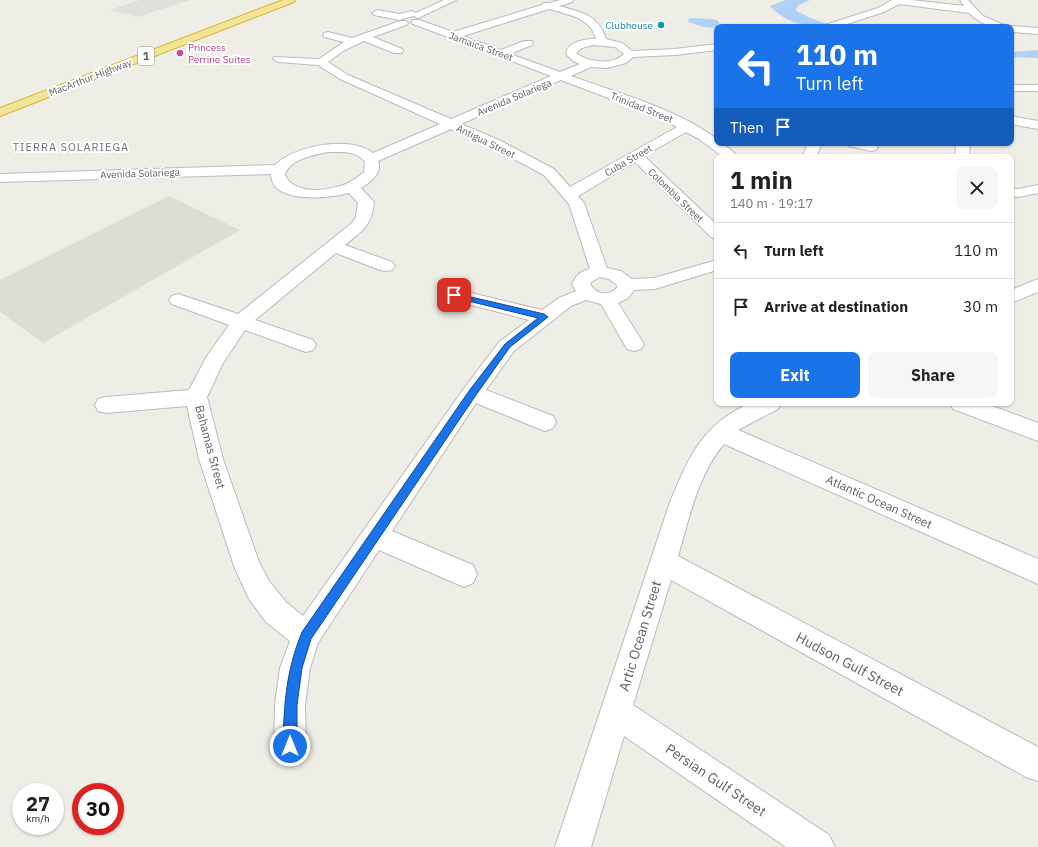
<!DOCTYPE html>
<html lang="en">
<head>
<meta charset="utf-8">
<style>
  :root { --surface:#fff; --page:#f6f6f6; --text:#222; --muted:#767676; --line:#e0e0e0; --accent:#1a73e8 }
  body { margin:0; font-family:"IBM Plex Sans",sans-serif; background:var(--page); color:var(--text); height:100vh; display:flex; flex-direction:column; font-size:15px; white-space:nowrap }
  * { box-sizing:border-box; margin:0 }
  p { font-size:13px; color:var(--muted) }
  .icon { flex:none; width:22px; height:22px; fill:none; stroke:currentColor; stroke-width:2; stroke-linecap:round; stroke-linejoin:round }
  .map { position:relative; flex:1; overflow:hidden }
  .details { position:absolute; left:714px; top:154px; width:300px; height:252px; display:flex; flex-direction:column; background:var(--surface); border-radius:8px; box-shadow:0 1px 3px #0004 }
  .details>* { flex:none }
  .hud { position:absolute; left:714px; top:24px; width:300px; height:122px; border-radius:8px; box-shadow:0 1px 3px #0004; background:#1a73e8; color:#fff; overflow:hidden }
  .speed { position:absolute; left:12px; top:783px; display:flex; gap:8px; font-size:20px; font-weight:700; text-align:center }
  .speed>* { display:grid; place-content:center; width:52px; height:52px; border-radius:50%; background:var(--surface); box-shadow:0 1px 3px #0004; line-height:1 }
  .speed small { font-size:10px; font-weight:400 }
  .speed .limit { border:6px solid #d22; background:#fff; color:#111 }
  .pin { position:absolute; display:grid; place-items:center; width:34px; height:34px; color:#fff; margin:-17px; border-radius:8px; box-shadow:0 2px 6px #0006 }
  .me { position:absolute; width:44px; margin:-22px; rotate:0deg; stroke-linejoin:round; filter:drop-shadow(0 0 3px #0008) }
  .turn { display:flex; align-items:center; gap:14px; height:84px; padding:0 16px; font-size:18px }
  .turn .icon { width:52px; height:52px; stroke-width:2.5 }
  .turn b { display:block; font-size:28px; line-height:34px }
  .then { display:flex; align-items:center; height:38px; padding:0 16px; background:#0003; gap:8px; font-size:15px }
  .round { display:grid; place-items:center; flex:none; width:42px; height:42px; border-radius:8px; background:var(--page) }
  .headline { display:flex; align-items:center; justify-content:space-between; height:68px; padding:0 16px }
  h1 { font-size:24px; font-weight:700; line-height:30px }
  .primary-button { display:flex; gap:8px; margin-top:auto; padding:8px 16px }
  .primary-button a { flex:1; height:46px; border-radius:8px; background:var(--accent); color:#fff; font-size:16px; font-weight:700; line-height:46px; text-align:center }
  .primary-button a+a { background:var(--page); color:var(--text) }
  ul { padding:0; list-style:none }
  li { display:flex; align-items:center; gap:12px; height:56px; padding:0 16px; border-top:1px solid var(--line) }
  li div { flex:1 }
  li b { display:block; font-size:15px }
  li em { font-style:normal }
  .map>svg:first-child { display:block }
  .industrial { fill:#e0dfdb }
  .education { fill:#deddd5 }
  .water { fill:#b0d0f5 }
  .lines { fill:none; stroke-linecap:round; stroke-linejoin:round }
  .minor-casing { stroke:#b9babf; stroke-width:2 }
  .highway-casing { stroke:#dab31b; stroke-width:2 }
  .minor { fill:#fff; fill-rule:evenodd }
  .highway { fill:#f1e49b; fill-rule:evenodd }
  .route { fill:#1a73e8; stroke:#114b97 }
  .culture-dot { fill:#0f9aa8; stroke:#fff; stroke-width:1.5 }
  .hotel-dot { fill:#d1479c; stroke:#fff; stroke-width:1.5 }
  .labels { text-anchor:middle; stroke-width:4; stroke-linejoin:round; paint-order:stroke }
  .far-culture-label { font-size:10px; fill:#0d838f; stroke:#fff; text-anchor:end }
  .far-street-label { font-size:10px; fill:#5e6065; stroke:#fff }
  .far-hotel-label { font-size:10px; fill:#b23c85; stroke:#fff; text-anchor:start }
  .shield { fill:#fff; stroke:#8e9093; stroke-width:1 }
  .shield-label { font-size:11px; font-weight:bold; fill:#5e6065 }
  .far-neighbourhood-label { font-size:11px; letter-spacing:1px; fill:#6f7277; stroke:#fff }
  .street-label { font-size:12px; fill:#5e6065; stroke:#fff }
  .near-street-label { font-size:14px; fill:#5e6065; stroke:#fff }
</style>
</head>
<body>
<div class="map">
<svg width="1038" height="847" viewBox="0 0 1038 847">
  <rect width="100%" height="100%" fill="#eeeee7"/>
  <polygon class="industrial" points="140,0 190,0 138,17 109,10"/>
  <polygon class="education" points="169,196 240,230 43,343 0,312 0,280"/>
  <g class="water">
    <path d="M786 0H810L799 5 795 10 808 17 835 27C808 27 790 26 770 6Z"/>
    <path d="M691 18 711 19 717 20 720 23 717 25 719 27C707 29 701 26 689 22L688 19Z"/>
    <polygon points="1038,50 1038,58 1011,57 1011,52"/>
  </g>
  <g class="lines">
    <defs>
      <g id="minor">
        <polygon points="444,0 456,0 418,18 414,16 399,20 374,15 372,13 377,10 399,14 412,11 416,13"/>
        <path d="M560 0H573L572 2 559 6C581 12 599 15 606 39L622 43 632 51 675 49 717 44V50L675 55 633 57 626 63 619 65 607 68 591 67 571 76C620 94 675 108 717 139V143H722L739 157H723L699 139 686 132 644 156 717 225V239L711 237 635 162 578 196 584 203 607 268 621 271 632 279 654 278 717 260V270L655 289 634 290 628 298 618 303 644 344 641 349 634 351 627 349 601 304 586 300 571 306 514 351 486 390 553 416 556 422 553 428 545 431 537 428 476 403 392 531 473 565 477 574 473 583 464 587 379 550 318 643 310 668 305 705 306 746 301 757 290 762 279 757 274 746 275 705 280 668 290 641 266 622 249 599 234 566 199 459 187 406 106 413 98 411 95 405 98 399 106 397 189 390 207 356 229 325 172 304 169 300 172 296 178 294 238 314 352 223 356 217 358 203 349 193C330 198 271 205 271 174L0 182V174L275 165C294 146 350 135 373 153L440 124 340 79 318 65 278 62 273 59 274 57 319 59 344 42 324 37 323 35 324 33 328 32 352 38 400 21H406L408 23 406 25 373 37 402 49 403 51 402 53H394L364 41 343 51 328 62 348 75 451 119 551 76 413 24 411 22 413 20H419L453 32 542 5 543 3H549ZM549 9C569 15 590 17 596 39 586 39 567 41 566 54L573 61 580 64 560 72 510 54 532 45 533 43 532 41H524L501 50 463 36ZM593 45 615 47 624 54C612 66 588 62 576 53L582 48ZM561 80 658 117 677 127 570 187 554 169 499 140 461 124ZM451 129 489 146 544 175 569 204 590 269C581 271 576 275 572 284L576 291 559 298 542 310 454 289 448 291 445 295 448 299 529 320 500 341 465 387 303 616 286 602 269 581 259 562 223 459 207 397 223 363 245 330 306 352 313 350 316 345 313 340 255 320 336 253 380 270 386 271 392 270 395 266 392 262 345 245C363 230 371 227 374 202L361 188C371 182 383 173 378 161ZM328 152C340 152 357 150 365 162L364 172C359 176 354 180 348 183 331 191 294 196 285 175 289 159 314 155 328 152ZM600 277 609 279 617 285V288C608 297 596 294 590 284L591 282Z"/>
        <path d="M892 0H912L964 6 960 0H968L983 16 1004 25 1006 27C990 27 980 24 969 13L899 4 884 12 838 27H823L825 25 878 8Z"/>
        <polygon points="1011,26 1038,28 1038,34 1011,32 1011,27 1007,27"/>
        <rect x="1011" y="85" width="27" height="6"/>
        <polygon points="1011,116 1038,121 1038,129 1011,124"/>
        <polygon points="808,143 822,143 816,157 802,157"/>
        <polygon points="847,143 876,144 878,147 876,150 871,151 849,146"/>
        <polygon points="956,143 970,143 969,157 955,157"/>
        <polygon points="1038,185 1038,193 1018,197 1011,196 1011,188 1018,189"/>
        <polygon points="1038,279 1038,292 1011,303 1011,290"/>
        <path d="M750 403H781L778 409 738 430 1038 559V584L724 444C698 474 689 519 678 556L1038 747V781L1026 777 671 580 633 705 829 835 835 847H786L624 736 591 847H555L670 502C690 455 701 426 750 403Z"/>
        <polygon points="950,403 984,403 1038,423 1038,441 953,409"/>
      </g>
      <polygon id="highway" points="283,0 295,0 294,2 0,116 0,108"/>
    </defs>
    <use href="#minor" class="minor-casing"/>
    <use href="#highway" class="highway-casing"/>
    <use href="#minor" class="minor"/>
    <use href="#highway" class="highway"/>
  </g>
  <path class="route" d="M452 293H454L544 314 548 317 510 347 476 395 311 639 302 668 297 705V746L295 751 290 753 285 751 283 746C284 704 286 671 302 632L469 391 505 344 538 318 452 297Z"/>
  <circle class="culture-dot" cx="661" cy="25" r="4"/>
  <circle class="hotel-dot" cx="180" cy="53" r="4"/>
  <g class="labels">
    <g class="far-culture-label">
      <text x="653" y="29">Clubhouse</text>
    </g>
    <g class="far-street-label">
      <text transform="translate(481 46) rotate(20)" y="4">Jamaica Street</text>
      <text transform="translate(90 77) rotate(-21)" y="4">MacArthur Highway</text>
      <text transform="translate(514 97) rotate(-23)" y="4">Avenida Solariega</text>
      <text transform="translate(642 107) rotate(22)" y="4">Trinidad Street</text>
      <text transform="translate(486 141) rotate(26)" y="4">Antigua Street</text>
      <text transform="translate(628 160) rotate(-30)" y="4">Cuba Street</text>
      <text transform="translate(140 173) rotate(-2)" y="4">Avenida Solariega</text>
      <text transform="translate(676 195) rotate(44)" y="4">Colombia Street</text>
    </g>
    <g class="far-hotel-label">
      <text x="188" y="51">Princess<tspan x="188" dy="12">Perrine Suites</tspan></text>
    </g>
    <rect class="shield" x="138" y="47" width="16" height="18" rx="3"/>
    <g class="shield-label">
      <text x="146" y="60">1</text>
    </g>
    <g class="far-neighbourhood-label">
      <text x="71" y="151">TIERRA SOLARIEGA</text>
    </g>
    <g class="street-label">
      <text transform="translate(210 447) rotate(75)" y="4">Bahamas Street</text>
      <text transform="translate(879 502) rotate(24)" y="4">Atlantic Ocean Street</text>
    </g>
    <g class="near-street-label">
      <text transform="translate(640 636) rotate(-73)" y="5">Artic Ocean Street</text>
      <text transform="translate(850 664) rotate(28)" y="5">Hudson Gulf Street</text>
      <text transform="translate(716 780) rotate(34)" y="5">Persian Gulf Street</text>
    </g>
  </g>
</svg>
<div class="speed"><div>27<small>km/h</small></div><div class="limit">30</div></div>
<div class="pin" style="left:454px;top:295px;background:#d93025"><svg class="icon" aria-label="arrive" viewBox="0 0 24 24"><path d="M6 21V4h12l-3 4 3 4H6"/></svg></div>
<svg class="me" style="left:290px;top:746px" viewBox="-20 -20 40 40"><circle r="17" fill="#1a73e8" stroke="#fff" stroke-width="3"/><path d="M0-11L8 9 0 5-8 9z" fill="#fff"/></svg>
<div class="hud">
<div class="turn"><svg class="icon" aria-label="left" viewBox="0 0 24 24"><path d="M17 20v-9H6M10 6l-5 5 5 5"/></svg><div><b>110 m</b>Turn left</div></div>
<div class="then">Then<svg class="icon" aria-label="arrive" viewBox="0 0 24 24"><path d="M6 21V4h12l-3 4 3 4H6"/></svg></div>
</div>
<section class="details">
<div class="headline"><div><h1>1 min</h1><p>140 m · 19:17</p></div><a class="round"><svg class="icon" aria-label="close" viewBox="0 0 24 24"><path d="M6 6l12 12M18 6L6 18"/></svg></a></div>
<ul>
<li><svg class="icon" aria-label="left" viewBox="0 0 24 24"><path d="M17 20v-9H6M10 6l-5 5 5 5"/></svg><div><b>Turn left</b></div><em>110 m</em></li>
<li><svg class="icon" aria-label="arrive" viewBox="0 0 24 24"><path d="M6 21V4h12l-3 4 3 4H6"/></svg><div><b>Arrive at destination</b></div><em>30 m</em></li>
</ul>
<div class="primary-button"><a>Exit</a><a>Share</a></div>
</section>
</div>
</body>
</html>
